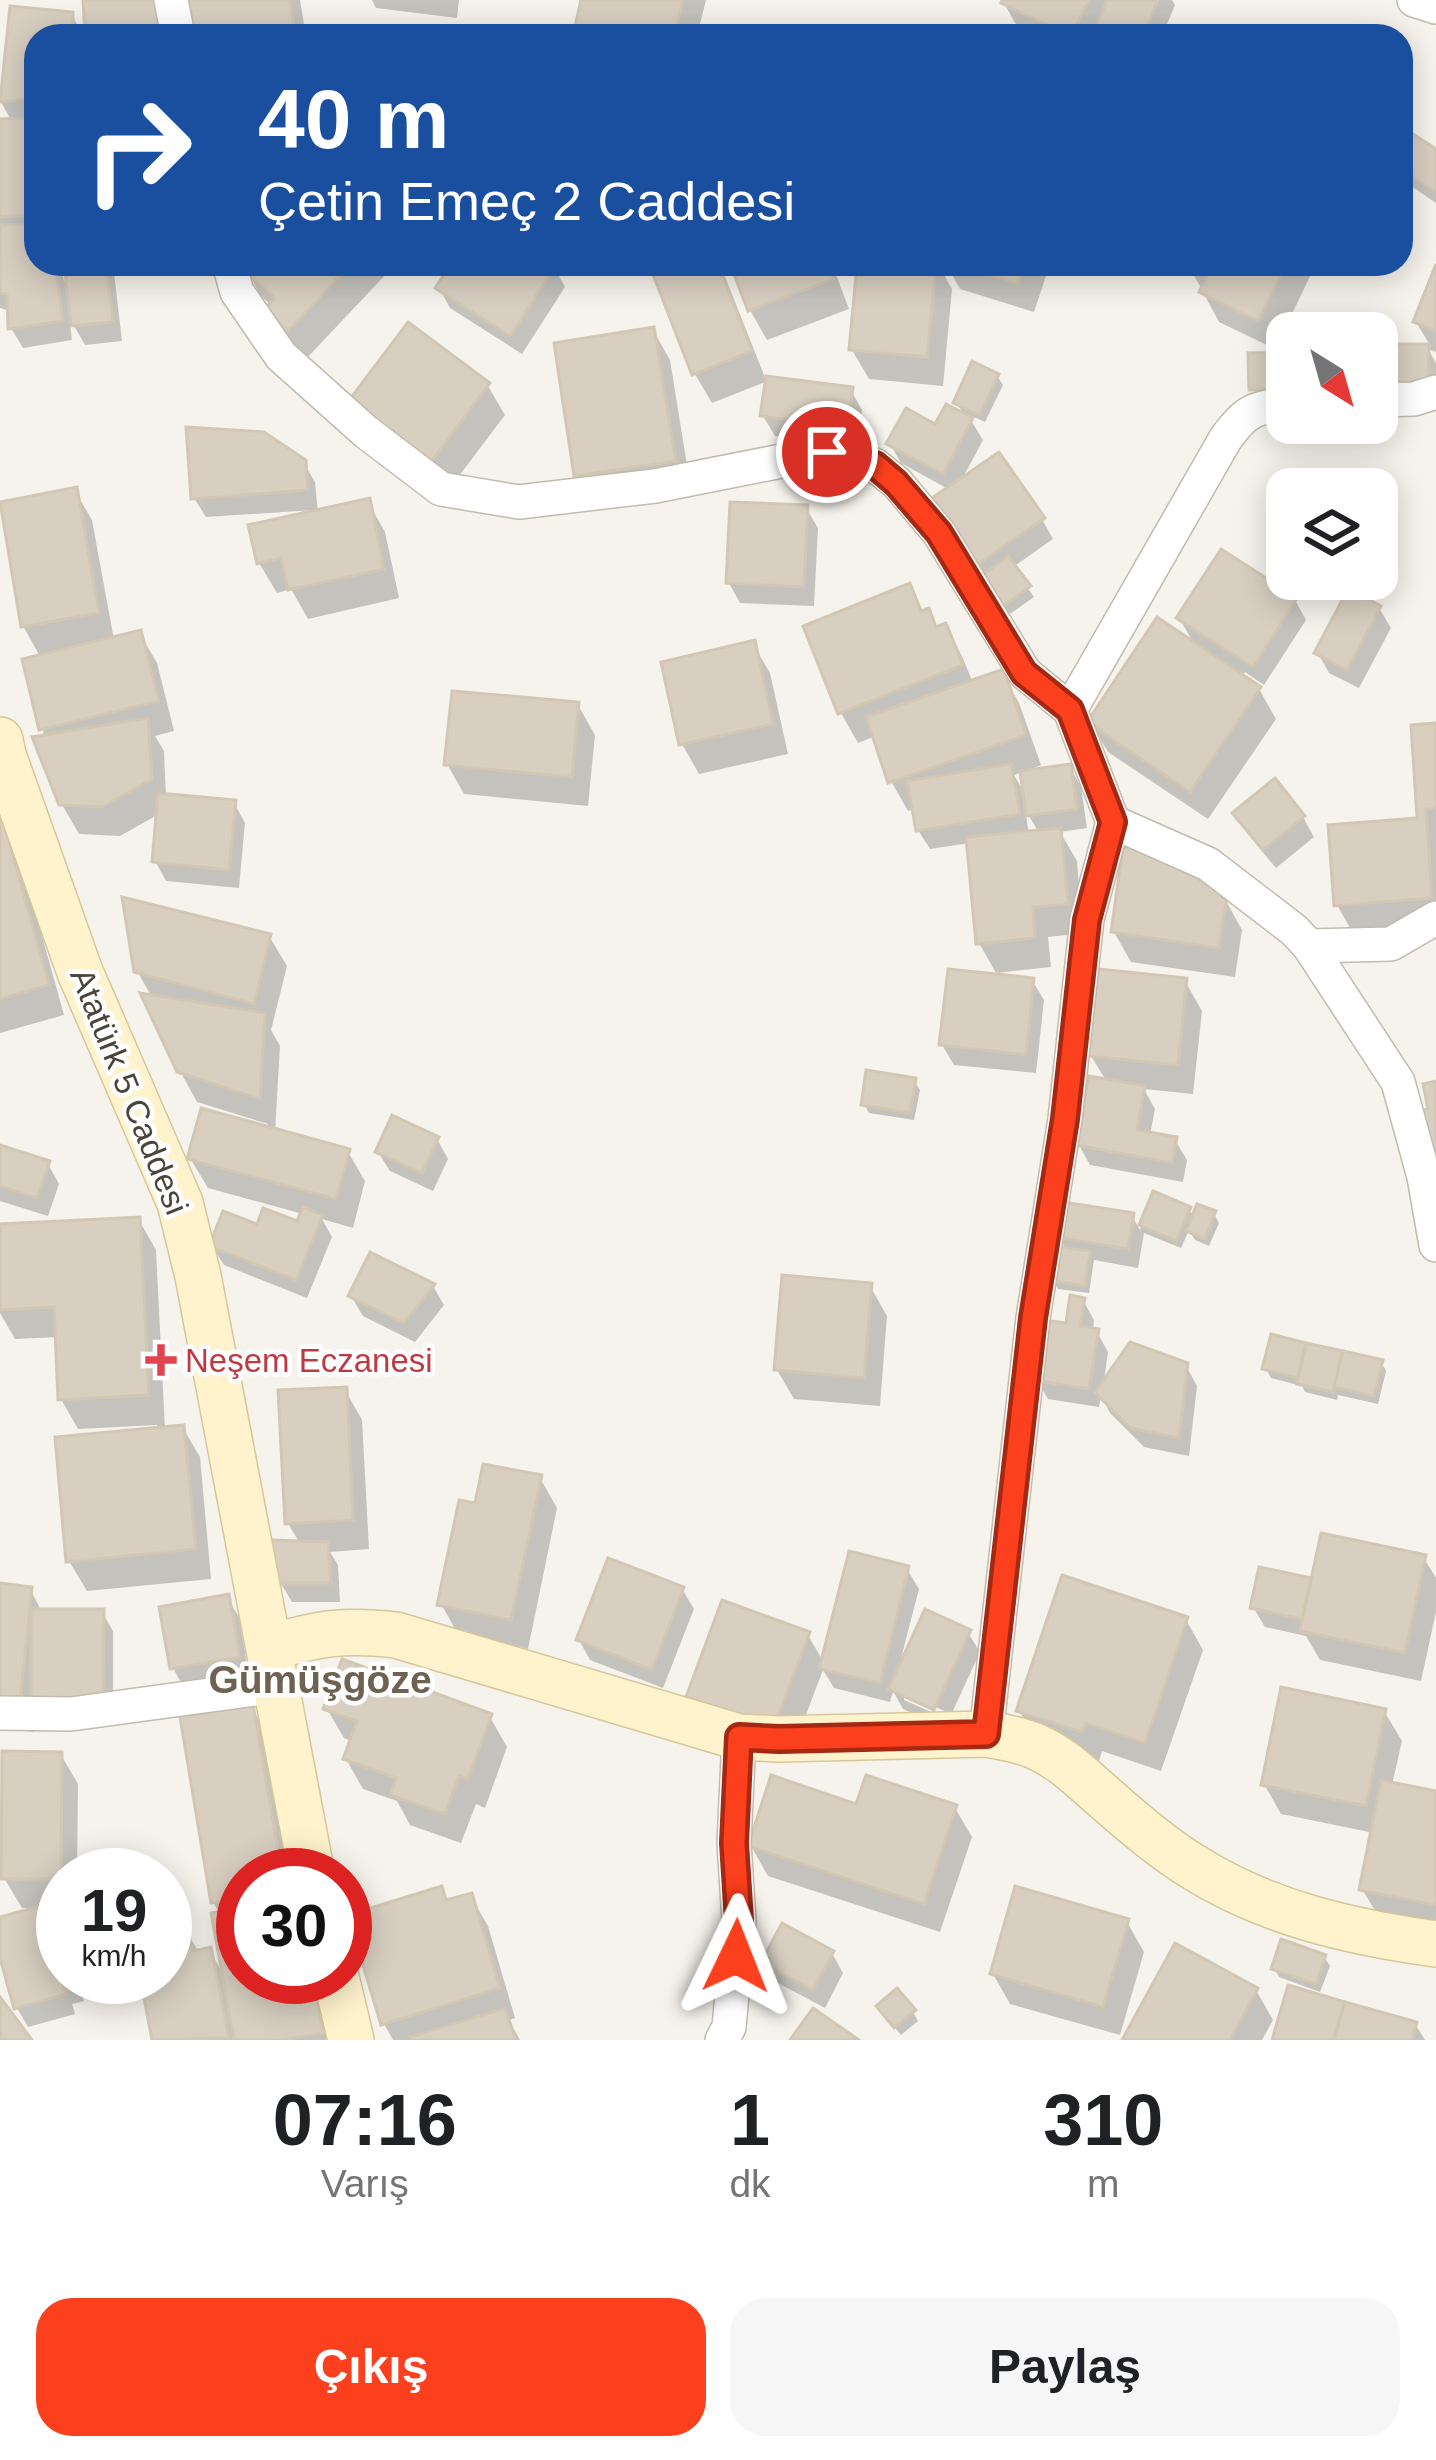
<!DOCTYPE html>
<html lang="tr">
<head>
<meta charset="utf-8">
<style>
  :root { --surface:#fff; --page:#f6f6f6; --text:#202124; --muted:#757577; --accent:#fc3f1d }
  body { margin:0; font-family:Helvetica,sans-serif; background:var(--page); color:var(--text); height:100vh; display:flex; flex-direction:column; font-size:45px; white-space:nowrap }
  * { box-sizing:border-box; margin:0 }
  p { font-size:39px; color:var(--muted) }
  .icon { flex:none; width:66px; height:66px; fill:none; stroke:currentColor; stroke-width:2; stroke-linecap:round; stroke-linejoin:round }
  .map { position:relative; height:2040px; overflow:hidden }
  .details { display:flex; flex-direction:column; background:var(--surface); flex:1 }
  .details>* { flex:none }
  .banner { position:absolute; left:24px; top:24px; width:1389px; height:252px; border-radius:36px; box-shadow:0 6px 30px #0003; background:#1a4fa0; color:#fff; overflow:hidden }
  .needle { width:78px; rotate:143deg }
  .buttons { position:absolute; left:1266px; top:312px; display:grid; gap:24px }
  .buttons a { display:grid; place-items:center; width:132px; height:132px; border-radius:24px; background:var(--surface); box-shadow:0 6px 30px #0003; font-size:60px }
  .speed { position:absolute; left:36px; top:1848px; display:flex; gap:24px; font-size:60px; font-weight:700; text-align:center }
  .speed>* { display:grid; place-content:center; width:156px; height:156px; border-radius:50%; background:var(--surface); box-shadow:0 6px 30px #0003; line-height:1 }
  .speed small { font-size:30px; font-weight:400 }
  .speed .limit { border:18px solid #d22; background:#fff; color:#111 }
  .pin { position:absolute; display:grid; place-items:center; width:102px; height:102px; color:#fff; margin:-51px; border:6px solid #fff; border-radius:50%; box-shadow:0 3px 12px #0007 }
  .me { position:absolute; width:132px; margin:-66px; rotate:2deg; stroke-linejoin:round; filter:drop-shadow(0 0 9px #0008) }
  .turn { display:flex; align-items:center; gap:42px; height:252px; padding:0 36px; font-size:54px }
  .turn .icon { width:156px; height:156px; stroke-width:2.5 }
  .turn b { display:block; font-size:84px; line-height:102px }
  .eta { display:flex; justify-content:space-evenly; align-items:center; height:204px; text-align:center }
  .eta b { font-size:72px; font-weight:700; line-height:84px }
  .button { display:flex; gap:24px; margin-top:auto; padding:24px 36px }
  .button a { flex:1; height:138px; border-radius:36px; background:var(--accent); color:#fff; font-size:48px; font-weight:700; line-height:138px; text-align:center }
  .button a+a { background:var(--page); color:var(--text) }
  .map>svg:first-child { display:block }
  .shadow { fill:#0003; fill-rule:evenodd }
  .building { fill:#d8cfc1; stroke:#d3c7b4; stroke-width:3 }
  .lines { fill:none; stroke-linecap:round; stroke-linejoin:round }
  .street-casing { stroke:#c2bbae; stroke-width:36 }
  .secondary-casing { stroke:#d6c79b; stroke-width:48 }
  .street { stroke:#fff; stroke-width:33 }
  .secondary { stroke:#fff3cd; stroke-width:45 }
  .route-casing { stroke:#a42913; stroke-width:30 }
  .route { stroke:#fc3f1d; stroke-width:21 }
  .health-dot { fill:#e0444e; stroke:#fff; stroke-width:4.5 }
  .labels { text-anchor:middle; stroke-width:9; stroke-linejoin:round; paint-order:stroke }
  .street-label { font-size:33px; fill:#4b4439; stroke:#fff }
  .health-label { font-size:33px; fill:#be3a42; stroke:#fff; text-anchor:start }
  .quarter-label { font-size:39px; font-weight:bold; fill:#6e6250; stroke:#fff }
</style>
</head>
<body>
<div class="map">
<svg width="1436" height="2040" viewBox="0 0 1436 2040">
  <rect width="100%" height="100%" fill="#f6f3ec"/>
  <g class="shadow">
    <polygon points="192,0 300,0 306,36 197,36"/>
    <polygon points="372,0 459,0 457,18 376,8"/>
    <polygon points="584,0 706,0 697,36 577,36"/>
    <polygon points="1006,0 1172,0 1175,5 1162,36 1095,36 1093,33 1091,36 1042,36 1015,23 1004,3"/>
    <polygon points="12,9 72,15 83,36 36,36 36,264 61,264 64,281 69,280 67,264 113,264 122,341 85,345 69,317 72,340 23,348 11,328 11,311 0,308 0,122 12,122 1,102"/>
    <polygon points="1401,129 1436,153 1436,203 1401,179"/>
    <polygon points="244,264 385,264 389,271 306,359 285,339 268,310 272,306 260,295"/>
    <polygon points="454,264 549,264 554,267 565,287 522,354 450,308 439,288"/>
    <polygon points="652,264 720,264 766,380 851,390 862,410 858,445 775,436 763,416 768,381 712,403 695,374"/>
    <polygon points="733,264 832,264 849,309 767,340 750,310"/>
    <polygon points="860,264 938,264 952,289 943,386 869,379 852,350"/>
    <polygon points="946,264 1050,264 1034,312 960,289"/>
    <polygon points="1188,264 1316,264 1275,349 1219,322"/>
    <polygon points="1436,272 1436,352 1428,349 1436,363 1436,404 1377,347 1431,347 1416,322"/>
    <polygon points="409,326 488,386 505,415 447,492 351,404"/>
    <polygon points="653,330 670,360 691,490 594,505 577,475"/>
    <polygon points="997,376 1003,385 985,422 967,414 983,440 960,483 1042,519 1053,539 1013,567 1034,597 1010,614 944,521 950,490 901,463 890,444 965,417 957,403"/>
    <polygon points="303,462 315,482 318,513 368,502 385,532 399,598 308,619 291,589 277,593 259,563 315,513 315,510 206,517 194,498"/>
    <polygon points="75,491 92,520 114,640 140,634 157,663 174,731 155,736 164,751 166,797 234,803 245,823 239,888 166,881 155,861 159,814 120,836 79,834 61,803 26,661 41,658 23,626"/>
    <polygon points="806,508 818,528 814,606 740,603 729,583"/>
    <path d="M909 587 924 613 927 611 938 629 945 626 962 656 973 683 1002 673 1019 703 1041 765 1029 770V773L1070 767 1081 787 1087 828 1060 832 1077 861 1083 933 1048 937 1051 967 996 973 979 943 970 843 930 849 918 830 915 809 908 811 891 781 875 736 858 743 841 713 807 628ZM1023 772 1026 796 1014 775ZM1025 809 1039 833 1029 834Z"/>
    <polygon points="1295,600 1306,620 1264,685 1245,672 1241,677 1259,689 1276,719 1208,819 1108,752 1090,722 1196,647 1179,618"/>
    <polygon points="1379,608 1391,628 1359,688 1329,673 1318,653"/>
    <polygon points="753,644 770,673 788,754 699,774 682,744"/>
    <polygon points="578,705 595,735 588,806 464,794 447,764"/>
    <polygon points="1436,726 1436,928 1354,935 1337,905 1421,821"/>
    <polygon points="0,797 6,807 64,1015 0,1033"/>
    <polygon points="1236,813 1303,817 1314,837 1276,868 1247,833"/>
    <polygon points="1225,899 1242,930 1235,977 1131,962 1114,932"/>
    <polygon points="269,936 287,966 271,1030 280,1046 275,1132 348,1152 365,1181 353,1228 322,1219 332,1237 307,1298 224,1265 212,1246 259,1228 298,1225 303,1214 208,1188 190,1158 266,1129 268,1124 197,1102 180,1071 153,999 137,971"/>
    <polygon points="1032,980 1044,1000 1036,1073 954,1065 942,1045"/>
    <polygon points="1185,981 1202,1011 1193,1094 1144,1089 1155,1109 1150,1135 1175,1140 1187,1160 1183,1182 1090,1165 1079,1145 1107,1082 1091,1056"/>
    <polygon points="914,1081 920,1090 914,1120 869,1113 864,1104"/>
    <polygon points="437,1139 448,1159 433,1191 390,1171 378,1152"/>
    <polygon points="0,1148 48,1164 59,1184 48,1216 0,1201"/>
    <polygon points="1155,1195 1189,1209 1194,1219 1214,1214 1219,1223 1209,1246 1195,1240 1189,1230 1181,1248 1144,1233 1138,1268 1094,1260 1089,1293 1058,1289 1053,1280 1067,1251 1059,1237 1132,1216 1140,1230"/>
    <polygon points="139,1220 156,1250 165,1430 183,1428 200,1457 211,1579 87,1591 69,1561 158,1430 157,1425 78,1429 61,1399 58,1337 15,1339 0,1313 0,1227"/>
    <polygon points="433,1286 444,1305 415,1342 363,1316 351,1296"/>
    <polygon points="870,1286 887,1316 880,1406 794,1399 777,1370"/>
    <polygon points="1083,1300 1094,1320 1093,1331 1097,1332 1108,1352 1103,1387 1186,1366 1197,1386 1189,1456 1144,1447 1110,1413 1101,1396 1099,1407 1048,1399 1036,1379"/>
    <polygon points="1273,1337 1381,1362 1386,1371 1378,1404 1338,1395 1337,1400 1305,1392 1302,1386 1271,1378 1266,1369"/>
    <polygon points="345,1390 362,1420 369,1549 330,1552 338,1565 340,1602 292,1602 280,1582 300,1544 288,1523"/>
    <polygon points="540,1478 557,1508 528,1649 458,1634 441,1604 477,1506"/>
    <polygon points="1424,1558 1436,1578 1436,1612 1421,1681 1320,1660 1306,1636 1265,1627 1253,1607 1261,1571 1314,1581"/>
    <path d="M907 1569 919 1589 900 1662 903 1664 968 1633 980 1652 945 1728 903 1709 893 1691 890 1702 834 1688 823 1670 790 1757 707 1726 689 1696 808 1635 824 1663ZM904 1693 949 1713 947 1719 904 1700Z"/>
    <polygon points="0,1586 30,1589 42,1612 102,1612 113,1631 113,1719 38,1707 35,1732 0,1729"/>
    <polygon points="682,1589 694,1609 663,1688 590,1660 579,1640"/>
    <polygon points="227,1598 239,1617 249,1676 184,1688 173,1668"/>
    <polygon points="1186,1620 1203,1650 1161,1771 1102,1751 1099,1761 1036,1740 1019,1710"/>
    <polygon points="252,1708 269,1737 292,1875 243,1875 243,1977 323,1977 334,2040 155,2040 143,1977 165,1977 165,1934 186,1930 199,1953 210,1951 225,1977 220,1914 213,1902"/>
    <polygon points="327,1709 490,1717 507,1747 485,1808 476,1804 461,1843 410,1825 397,1801 363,1789 346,1759 353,1742 344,1738"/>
    <polygon points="1384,1711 1402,1741 1392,1785 1436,1794 1436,1930 1380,1919 1362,1889 1374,1833 1281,1814 1264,1784"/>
    <polygon points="61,1755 78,1784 77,1875 63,1875 63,1908 54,1908 63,1923 63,1977 78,1977 84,2001 72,2004 75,2014 28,2027 17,2008 0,1946 0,1920 35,1908 22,1908 4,1878"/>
    <polygon points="858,1807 955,1808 972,1837 940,1932 768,1876 751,1846"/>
    <polygon points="441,1889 449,1903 471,1897 488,1926 515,2018 509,2020 520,2040 393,2040 384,2024"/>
    <polygon points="1127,1922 1144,1952 1120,2035 1010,2004 993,1974"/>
    <polygon points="832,1953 843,1973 825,2008 776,1982 765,1962"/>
    <polygon points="1324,1957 1330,1966 1320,1992 1279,1977 1274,1968"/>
    <polygon points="1256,1990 1273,2020 1262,2040 1126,2040"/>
    <polygon points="913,2012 918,2021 901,2035 885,2015"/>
    <polygon points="1415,2024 1425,2040 1275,2040"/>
  </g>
  <g class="building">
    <polygon points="83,0 161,0 163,36 85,36"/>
    <polygon points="189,0 290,0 295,36 194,36"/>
    <polygon points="581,0 683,0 674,36 577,36 573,35"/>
    <polygon points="1002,0 1089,0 1071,36 1001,3"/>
    <polygon points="1107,0 1158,0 1143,36 1092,36"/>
    <polygon points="10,6 73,12 73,36 36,36 36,98 0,102"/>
    <polygon points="36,117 36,215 0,217 0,119"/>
    <polygon points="1401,126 1436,149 1436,188 1434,191 1401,169"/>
    <polygon points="36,224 36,264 55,264 63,321 8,329 7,294 0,293 0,225"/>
    <polygon points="64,264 106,264 113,322 71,326"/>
    <polygon points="351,264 288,331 264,309 275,298 239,265"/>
    <polygon points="451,264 554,264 556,265 510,336 435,288"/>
    <polygon points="649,264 718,264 752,351 692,375"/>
    <polygon points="730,264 829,264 834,279 748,311"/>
    <polygon points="857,264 936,264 927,357 849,350"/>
    <polygon points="955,264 1024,264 1018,284"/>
    <polygon points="1186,264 1286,264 1258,321 1199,292 1208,274"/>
    <polygon points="1436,264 1436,331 1413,322"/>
    <polygon points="408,322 490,383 429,465 347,403"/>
    <polygon points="654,327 676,461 574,476 554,343"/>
    <polygon points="1377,344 1429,344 1428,385 1377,384"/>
    <polygon points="1287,352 1287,389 1249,390 1248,353"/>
    <polygon points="972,361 999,374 980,415 953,403"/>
    <polygon points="766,376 853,387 848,427 760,416"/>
    <polygon points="946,404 973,418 943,474 886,444 906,408 935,424"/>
    <polygon points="186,427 264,432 306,460 308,490 191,499"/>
    <polygon points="999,452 1045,518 975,566 929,500"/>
    <polygon points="77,487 99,613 21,627 0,502"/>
    <polygon points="370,498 384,569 288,590 281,558 257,564 248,525"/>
    <polygon points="730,502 808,505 804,587 726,583"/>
    <polygon points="1221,549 1297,598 1253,667 1176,618"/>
    <polygon points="1008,556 1031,586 1003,607 980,577"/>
    <polygon points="910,583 921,611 929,608 936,627 946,623 963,665 838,714 803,626"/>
    <polygon points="1348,589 1381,606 1347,670 1314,653"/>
    <polygon points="1157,617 1261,687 1190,792 1087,722"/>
    <polygon points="141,630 159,701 39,730 22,659"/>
    <polygon points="755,640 773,724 679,745 661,662"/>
    <polygon points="1004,669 1026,735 888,783 866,717"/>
    <polygon points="452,691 579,702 572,777 444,765"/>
    <polygon points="148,718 152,779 102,807 59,805 32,737"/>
    <polygon points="1436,723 1436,808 1426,809 1432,898 1334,906 1328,825 1417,818 1411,725"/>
    <polygon points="1011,764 1020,814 916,831 907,781"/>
    <polygon points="1071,764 1077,809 1026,816 1020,771"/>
    <polygon points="1275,778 1305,816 1263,850 1232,813"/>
    <polygon points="158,793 236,800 229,870 152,862"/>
    <polygon points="0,809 49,985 0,999"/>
    <polygon points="1061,828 1068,904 1033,907 1035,938 976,944 966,837"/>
    <polygon points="1123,847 1156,852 1227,897 1219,948 1111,932"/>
    <polygon points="122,897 271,934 254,1004 134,972"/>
    <polygon points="948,969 1034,978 1026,1055 939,1045"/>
    <polygon points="1098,969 1187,978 1178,1065 1088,1056"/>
    <polygon points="140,993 265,1013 260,1099 177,1072"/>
    <polygon points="866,1070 916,1078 910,1113 861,1105"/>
    <polygon points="1089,1076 1145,1086 1137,1130 1177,1137 1172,1163 1076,1145"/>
    <polygon points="1436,1081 1436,1151 1430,1152 1422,1110 1428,1109 1423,1084"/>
    <polygon points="201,1108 350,1149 336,1199 187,1159"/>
    <polygon points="392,1115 439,1137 422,1173 375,1152"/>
    <polygon points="0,1145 50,1161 37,1198 0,1186"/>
    <polygon points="1153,1191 1191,1207 1176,1241 1139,1225"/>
    <polygon points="1063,1202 1134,1213 1128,1249 1056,1237"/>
    <polygon points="1197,1204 1216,1211 1205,1239 1186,1231"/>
    <polygon points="303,1207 323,1215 296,1280 209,1246 223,1211 257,1224 263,1208 297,1221"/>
    <polygon points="140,1217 149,1395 58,1400 54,1307 0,1310 0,1224"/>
    <polygon points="1055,1246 1090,1251 1085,1286 1050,1280"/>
    <polygon points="370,1252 435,1284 404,1323 348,1296"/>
    <polygon points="782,1275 872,1283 864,1378 774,1370"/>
    <polygon points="1070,1295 1085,1298 1080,1326 1099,1329 1089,1389 1033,1380 1043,1320 1066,1323"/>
    <polygon points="1271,1334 1306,1343 1298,1378 1262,1369"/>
    <polygon points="1130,1342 1188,1363 1179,1438 1130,1428 1095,1392"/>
    <polygon points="1306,1343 1343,1351 1333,1392 1297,1384"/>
    <polygon points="1343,1351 1383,1360 1374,1396 1334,1387"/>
    <polygon points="347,1387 353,1520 285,1524 278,1390"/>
    <polygon points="184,1425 196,1549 66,1562 55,1437"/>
    <polygon points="483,1464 542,1475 511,1620 437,1605 459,1500 475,1503"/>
    <polygon points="1321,1533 1426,1555 1405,1653 1300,1631"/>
    <polygon points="271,1540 328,1542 331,1583 278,1583"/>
    <polygon points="849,1551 909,1566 880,1683 819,1669"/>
    <polygon points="608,1558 684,1587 652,1670 576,1640"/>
    <polygon points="1259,1567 1311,1578 1302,1619 1250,1608"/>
    <polygon points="1062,1575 1188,1617 1145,1743 1086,1723 1082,1732 1016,1711"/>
    <polygon points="0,1583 32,1587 20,1703 0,1702"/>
    <polygon points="229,1594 240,1657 170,1669 159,1607"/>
    <polygon points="722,1600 810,1632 773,1729 686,1697"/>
    <polygon points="31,1609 104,1609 103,1700 31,1700"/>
    <polygon points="925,1609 971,1630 934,1710 888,1689"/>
    <polygon points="342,1659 492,1714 468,1779 459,1776 445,1814 390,1795 396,1778 343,1759 357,1721 323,1709"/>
    <polygon points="1281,1687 1386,1709 1366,1806 1261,1785"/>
    <polygon points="253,1704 282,1875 243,1875 243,1898 211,1903 180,1717"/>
    <polygon points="2,1751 62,1752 61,1879 1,1879"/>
    <polygon points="771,1775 856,1804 866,1775 957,1805 924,1904 748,1846"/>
    <polygon points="1381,1780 1436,1791 1436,1905 1359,1890"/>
    <polygon points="442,1886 446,1900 472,1893 500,1988 381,2025 348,1915"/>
    <polygon points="1015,1886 1129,1919 1103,2007 990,1974"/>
    <polygon points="54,1902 63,1936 63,1977 74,1977 75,1981 63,1984 66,1994 14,2009 0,1958 0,1917"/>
    <polygon points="243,1907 243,1977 313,1977 323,2033 282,2040 234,2040 211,1913"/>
    <polygon points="782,1923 834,1951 813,1990 761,1962"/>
    <polygon points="187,1927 193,1951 211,1947 229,2038 152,2040 140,1977 165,1977 165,1931"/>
    <polygon points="1281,1939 1326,1955 1316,1984 1271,1969"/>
    <polygon points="1175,1943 1258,1988 1230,2040 1122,2040"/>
    <polygon points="1288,1985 1345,2002 1334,2040 1272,2040"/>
    <polygon points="897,1988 916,2010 894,2028 876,2006"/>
    <polygon points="0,1997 32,2040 0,2040"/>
    <polygon points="1345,2002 1417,2022 1412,2040 1334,2040"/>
    <polygon points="505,2008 516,2040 411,2040 410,2037"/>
    <polygon points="813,2008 859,2040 790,2040"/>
  </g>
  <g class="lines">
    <defs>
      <g id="street">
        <polyline points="171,0 178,36"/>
        <polyline points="1414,0 1436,7"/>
        <polyline points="229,264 237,292 281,356 366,432 441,489 519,502 655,486 827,452 875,465 897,483 939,533 1025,673 1070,710 1113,822 1087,919 1065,1119 1033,1318 986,1734"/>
        <polyline points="1377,400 1414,399 1436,392"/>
        <path d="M1070 710 1226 438C1246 411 1254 407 1287 405"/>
        <polyline points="1113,822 1208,864 1294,930 1309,946 1391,944 1436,918"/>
        <polyline points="1309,946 1398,1082 1424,1177 1436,1245"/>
        <polyline points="0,1713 71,1714 276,1686"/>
        <polyline points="722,2040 729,2027 739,1921 734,1843 739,1737"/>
      </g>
      <g id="secondary">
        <polyline points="0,740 3,755 80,972 180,1203 198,1276 312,1875"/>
        <path d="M269 1648C319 1633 344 1629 396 1635L739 1737 779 1739 986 1734C1004 1737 1022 1740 1039 1748 1065 1760 1084 1780 1105 1798 1132 1822 1161 1847 1192 1866 1266 1913 1350 1932 1436 1944"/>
        <polyline points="336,1977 351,2040"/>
      </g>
    </defs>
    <use href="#street" class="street-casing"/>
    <use href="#secondary" class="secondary-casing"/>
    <use href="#street" class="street"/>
    <use href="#secondary" class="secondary"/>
  </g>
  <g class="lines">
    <defs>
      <polyline id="route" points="736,1956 739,1921 734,1843 739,1737 779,1739 986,1734 1033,1318 1065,1119 1087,920 1113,822 1070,710 1024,673 939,533 896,483 875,465 827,452"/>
    </defs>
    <use href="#route" class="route-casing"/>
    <use href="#route" class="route"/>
  </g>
  <path class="health-dot" d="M155 1342h12v12h12v12h-12v12h-12v-12h-12v-12h12z"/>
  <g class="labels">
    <g class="street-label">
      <text transform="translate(130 1091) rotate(68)" y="12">Atatürk 5 Caddesi</text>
    </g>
    <g class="health-label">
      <text x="185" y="1372">Neşem Eczanesi</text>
    </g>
    <g class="quarter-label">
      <text x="320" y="1693">Gümüşgöze</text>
    </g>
  </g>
</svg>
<div class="buttons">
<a><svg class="needle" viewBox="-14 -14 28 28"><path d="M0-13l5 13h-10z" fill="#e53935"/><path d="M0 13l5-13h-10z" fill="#757577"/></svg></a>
<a><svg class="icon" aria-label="layers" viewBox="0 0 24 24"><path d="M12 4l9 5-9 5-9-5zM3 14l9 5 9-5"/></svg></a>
</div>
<div class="speed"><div>19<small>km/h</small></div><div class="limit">30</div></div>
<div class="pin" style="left:827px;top:452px;background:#d93025"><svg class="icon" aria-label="arrive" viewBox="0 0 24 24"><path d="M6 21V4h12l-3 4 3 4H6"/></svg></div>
<svg class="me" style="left:736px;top:1956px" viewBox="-20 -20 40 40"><path d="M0-17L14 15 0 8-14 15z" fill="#fc3f1d" stroke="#fff" stroke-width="4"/></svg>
<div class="banner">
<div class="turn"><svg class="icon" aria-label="right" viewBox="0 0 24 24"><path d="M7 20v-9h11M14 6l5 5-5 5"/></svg><div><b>40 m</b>Çetin Emeç 2 Caddesi</div></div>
</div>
</div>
<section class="details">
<div class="eta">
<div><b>07:16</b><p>Varış</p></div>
<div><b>1</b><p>dk</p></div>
<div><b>310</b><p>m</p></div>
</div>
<div class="button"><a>Çıkış</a><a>Paylaş</a></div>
</section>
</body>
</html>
